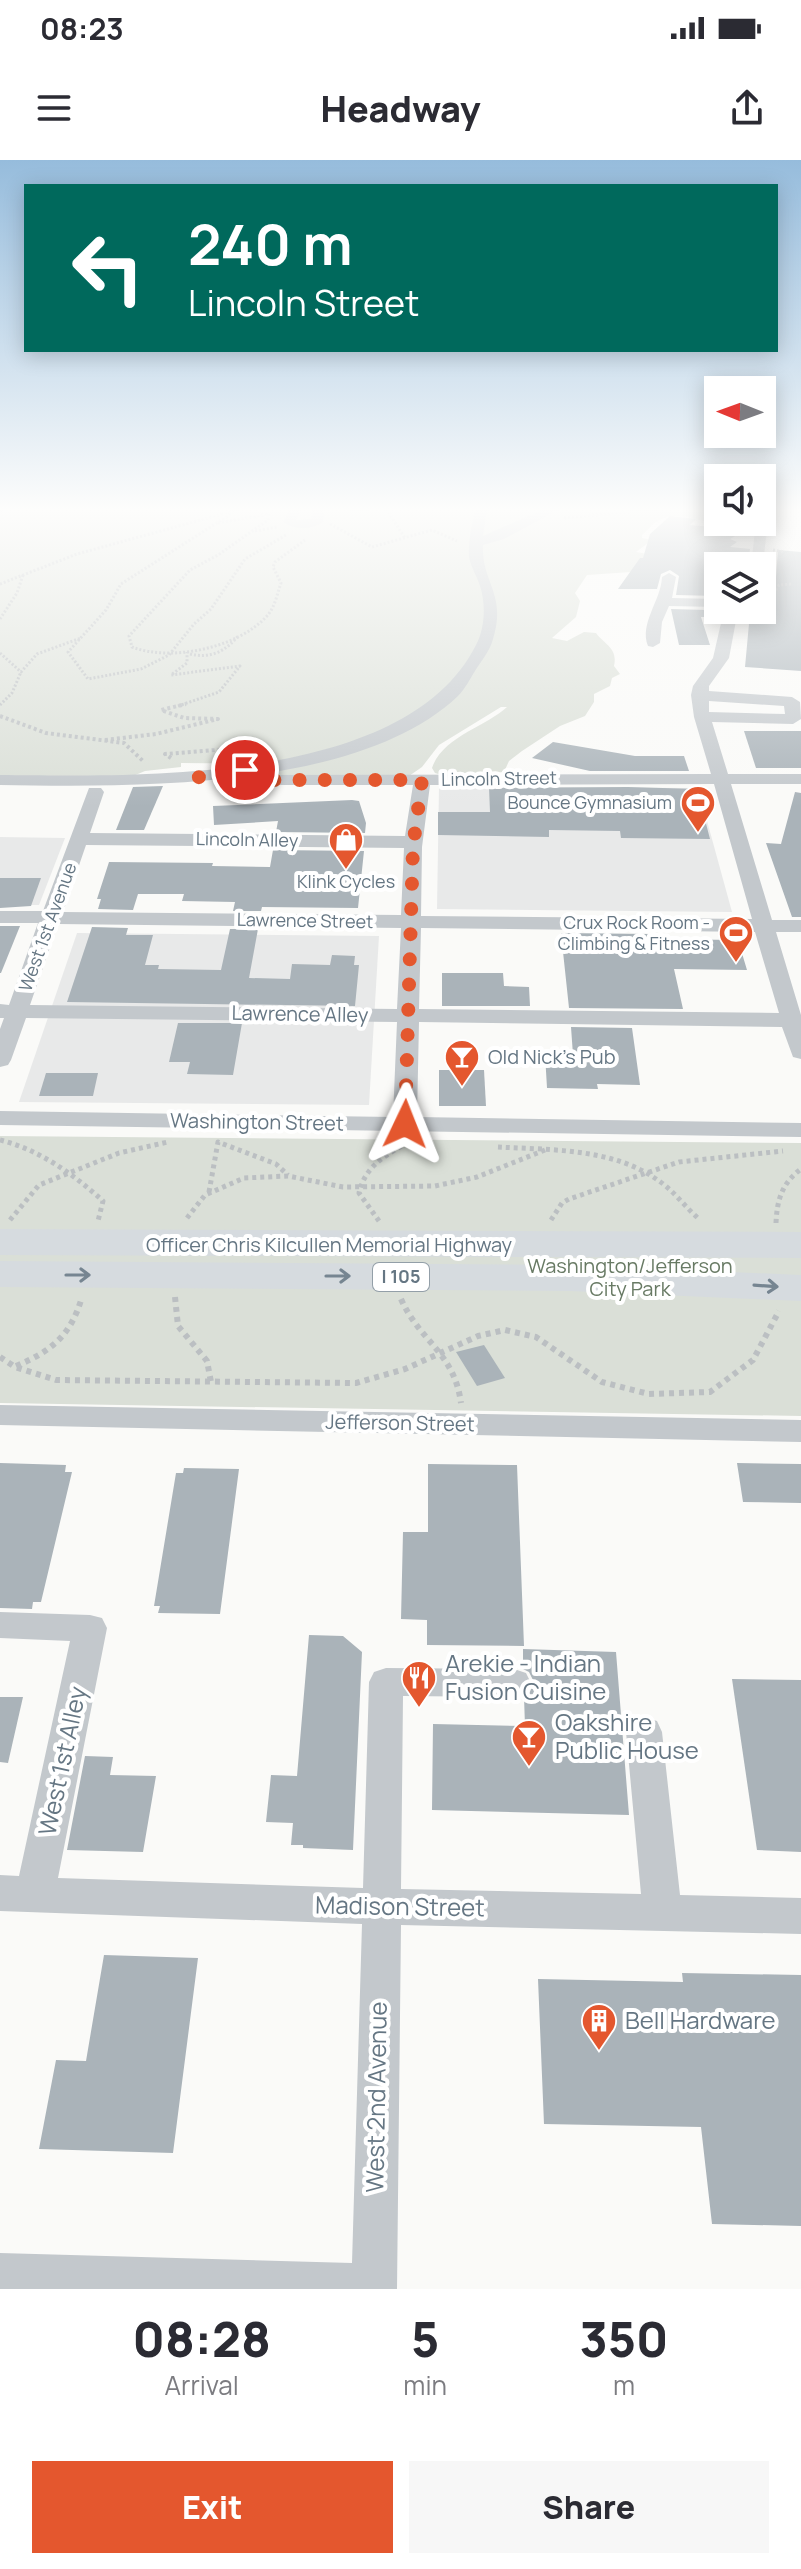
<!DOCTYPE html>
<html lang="en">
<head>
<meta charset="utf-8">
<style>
  :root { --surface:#fff; --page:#f7f7f7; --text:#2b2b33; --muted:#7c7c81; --accent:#e4572e }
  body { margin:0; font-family:Manrope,sans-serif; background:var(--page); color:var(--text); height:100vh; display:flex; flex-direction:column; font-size:30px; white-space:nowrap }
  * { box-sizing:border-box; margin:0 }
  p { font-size:26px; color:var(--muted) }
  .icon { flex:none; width:44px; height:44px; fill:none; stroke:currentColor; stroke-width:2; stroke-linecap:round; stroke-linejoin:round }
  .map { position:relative; height:2129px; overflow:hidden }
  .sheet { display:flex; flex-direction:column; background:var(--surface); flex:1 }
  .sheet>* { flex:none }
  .guide { position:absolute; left:24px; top:24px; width:754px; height:168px; border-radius:0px; box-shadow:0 4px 20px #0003; background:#00695c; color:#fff; overflow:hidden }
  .needle { width:52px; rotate:271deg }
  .tools { position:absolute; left:704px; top:216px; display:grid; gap:16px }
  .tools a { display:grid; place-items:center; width:72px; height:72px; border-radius:0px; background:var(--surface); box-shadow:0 4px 20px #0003; font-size:40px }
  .pin { position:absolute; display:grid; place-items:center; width:68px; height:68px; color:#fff; margin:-34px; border:4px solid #fff; border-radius:50%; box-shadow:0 2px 8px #0007 }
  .me { position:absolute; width:88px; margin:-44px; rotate:2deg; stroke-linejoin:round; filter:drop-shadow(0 0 6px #0008) }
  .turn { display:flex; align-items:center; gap:28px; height:168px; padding:0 32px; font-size:36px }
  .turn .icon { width:104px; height:104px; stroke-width:2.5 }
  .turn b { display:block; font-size:56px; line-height:68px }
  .eta { display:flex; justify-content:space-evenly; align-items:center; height:136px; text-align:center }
  .eta b { font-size:48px; font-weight:800; line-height:56px }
  .button { display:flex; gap:16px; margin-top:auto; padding:16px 32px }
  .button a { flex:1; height:92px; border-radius:0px; background:var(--accent); color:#fff; font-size:32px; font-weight:800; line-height:92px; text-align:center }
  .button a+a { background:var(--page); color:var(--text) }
  .status { display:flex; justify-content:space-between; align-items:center; height:56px; padding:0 40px; background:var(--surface); direction:ltr }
  .status svg { height:22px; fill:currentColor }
  header { display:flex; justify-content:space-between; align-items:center; height:104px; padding:0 32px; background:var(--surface); font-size:36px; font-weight:800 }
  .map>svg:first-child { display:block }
  .built { fill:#e8e9e9 }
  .green { fill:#dadfd7 }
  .building { fill:#aab3b9 }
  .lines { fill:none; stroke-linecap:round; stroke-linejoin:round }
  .path-far3 { stroke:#bbbfc2; stroke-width:3; stroke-dasharray:2 2; stroke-linecap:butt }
  .path-far2 { stroke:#bbbfc2; stroke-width:4; stroke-dasharray:3 3; stroke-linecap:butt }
  .path-far1 { stroke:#bbbfc2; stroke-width:5; stroke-dasharray:4 4; stroke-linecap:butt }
  .path { stroke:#bbbfc2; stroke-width:6; stroke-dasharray:5 5; stroke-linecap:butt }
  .minor { fill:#c3c8cc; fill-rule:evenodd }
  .highway { fill:#d6dbdf; fill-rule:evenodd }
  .oneway { stroke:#768591 }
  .route { stroke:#e4572e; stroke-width:14; stroke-dasharray:0 25.2 }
  .labels { text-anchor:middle; stroke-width:8; stroke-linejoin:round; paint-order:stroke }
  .far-street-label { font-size:18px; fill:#657683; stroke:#fff }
  .far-poi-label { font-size:18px; fill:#657683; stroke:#fff; text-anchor:end }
  .shield { fill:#fff; stroke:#939fa8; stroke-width:2 }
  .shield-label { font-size:18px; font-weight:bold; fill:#657683 }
  .street-label { font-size:20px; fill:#657683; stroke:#fff }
  .poi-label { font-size:20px; fill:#657683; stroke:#fff; text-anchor:start }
  .park-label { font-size:20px; fill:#687a64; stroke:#fff }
  .near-poi-label { font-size:24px; fill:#657683; stroke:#fff; text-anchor:start }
  .near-street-label { font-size:24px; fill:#657683; stroke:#fff }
</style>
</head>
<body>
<div class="status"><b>08:23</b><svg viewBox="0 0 49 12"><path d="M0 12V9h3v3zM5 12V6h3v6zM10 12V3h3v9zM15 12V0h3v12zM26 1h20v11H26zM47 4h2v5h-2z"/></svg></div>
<header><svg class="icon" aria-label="menu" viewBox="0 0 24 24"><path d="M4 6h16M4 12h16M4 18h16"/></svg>Headway<svg class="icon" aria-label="share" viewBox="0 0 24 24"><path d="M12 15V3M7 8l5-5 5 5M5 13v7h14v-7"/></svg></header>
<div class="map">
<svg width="801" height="2129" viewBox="0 0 801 2129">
  <rect width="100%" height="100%" fill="#fafaf8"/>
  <g class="built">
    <polygon points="439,627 698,628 732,752 437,749"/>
    <polygon points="0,677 65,678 39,745 0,745"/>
    <polygon points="77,773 379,776 369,945 19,942"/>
  </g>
  <g class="green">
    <path d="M0 349H718V362H752L748 364 750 368C721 376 685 343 656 362 651 365 647 371 642 375V378L652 380 636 392 654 395 631 412 587 415 575 433 580 441 576 457 552 478 567 481 584 472 596 473C605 485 618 488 614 506L620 514 612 518 610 526 594 534V542L585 556 560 566 522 591 509 601 504 612 442 615 435 613 432 608C442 577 487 566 507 547H501L439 585 422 607 409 616 236 617H231L300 604 181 603V607L145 611 133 616 0 617Z"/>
    <polygon points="0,976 801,983 801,1256 0,1243"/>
  </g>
  <g class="building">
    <polygon points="670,356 696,359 690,365 745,370 730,379 737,382 730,387 750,389 748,406 718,406 718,436 676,435 679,416 670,410 661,414 657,429 618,429 640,398 643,398 650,374"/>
    <polygon points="778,390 801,392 801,511 745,507 750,453 759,454 762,445 775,431"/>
    <polygon points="671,449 707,450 710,457 701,457 710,485 679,485"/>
    <polygon points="744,571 801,571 801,608 756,608"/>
    <polygon points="553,582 635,596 684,596 689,611 590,611 532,598"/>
    <polygon points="163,626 144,670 116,670 133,627"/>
    <polygon points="628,627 697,629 710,679 621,678 620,671 549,670 549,677 438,675 438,652 490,652 489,628"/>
    <polygon points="795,632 801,633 801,757 792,757 766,683 781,684"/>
    <polygon points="352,640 359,641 366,663 365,673 276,672 278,661 214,665 213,646"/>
    <polygon points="273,690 364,691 358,748 262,747 261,751 233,751 235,742 182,741 184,734 138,734 133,750 98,749 101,739 97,739 109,702 213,703 212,706 270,707"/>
    <polygon points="0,718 41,718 31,746 0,748"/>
    <polygon points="0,766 20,766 1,813 0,813"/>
    <polygon points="92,767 128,768 126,775 153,775 145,805 159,805 158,809 221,810 230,769 258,769 249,818 290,819 292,804 330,805 332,795 355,796 354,805 359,805 355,846 67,842"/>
    <polygon points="561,773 648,774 649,779 738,780 747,810 674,809 683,849 569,848"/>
    <polygon points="442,813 503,813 504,826 529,827 530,846 442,846"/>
    <polygon points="178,863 242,863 233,915 187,914 190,902 169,902"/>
    <polygon points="571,867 632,868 640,925 597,924 598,929 547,928 545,894 573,895"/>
    <polygon points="439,910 484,910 486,946 439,946"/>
    <polygon points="46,913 98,913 93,936 39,936"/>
    <polygon points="484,1185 505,1218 477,1226 456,1192"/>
    <polygon points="0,1303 66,1305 65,1312 72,1312 41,1442 33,1442 32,1449 0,1448"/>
    <polygon points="737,1303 801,1304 801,1343 743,1342"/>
    <polygon points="428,1304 517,1305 524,1486 427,1485 427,1460 401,1459 403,1372 428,1372"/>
    <polygon points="184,1308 239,1309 220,1454 158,1453 160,1446 154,1446 176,1313 183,1313"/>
    <polygon points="309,1475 343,1476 362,1492 353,1690 303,1688 303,1685 291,1685 293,1663 266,1662 271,1615 297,1616"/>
    <polygon points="523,1489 616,1492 629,1655 432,1650 433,1564 525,1566 524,1537 529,1534 534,1522 529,1512 523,1509"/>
    <polygon points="732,1519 801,1520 801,1692 757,1690"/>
    <polygon points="0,1537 23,1537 8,1603 0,1602"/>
    <polygon points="85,1596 113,1597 110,1615 156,1616 143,1692 67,1690"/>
    <polygon points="104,1795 198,1798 173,1993 39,1989 56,1900 86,1901"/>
    <polygon points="682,1813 801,1815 801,2066 712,2064 701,1967 544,1964 538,1819 683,1822"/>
  </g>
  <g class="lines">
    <g class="path-far3">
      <polyline points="386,349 405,378"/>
      <polyline points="350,350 368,349"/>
      <polyline points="0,352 4,349"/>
      <path d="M269 354 268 360 218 395 190 410 129 476 132 487C171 502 237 488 266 457 275 448 277 434 281 423L273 407 275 402 305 380"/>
      <polyline points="564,358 659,349"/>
      <polyline points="218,363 269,354"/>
      <polyline points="330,364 372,387 432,370 457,381"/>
      <polyline points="255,371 277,367"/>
      <polyline points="773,390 785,392"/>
      <polyline points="0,424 77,394 237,350 121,424 106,450 68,492 88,519 141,509 169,495 194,464 211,449 245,399 286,375"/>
      <polyline points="762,434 773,434 779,425 792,424"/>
      <polyline points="0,459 17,433 23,415"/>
      <polyline points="0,493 21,512 37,494 81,478"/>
      <path d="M190 494C211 499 226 491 239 475"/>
      <polyline points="0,545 12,533 21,512"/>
      <polyline points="178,546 219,532 240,506 171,515 187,503 187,492"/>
    </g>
    <g class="path-far2">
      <polyline points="0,556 46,573 124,583 143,601"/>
      <polyline points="105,580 156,574 218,559 184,558 161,550 186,544"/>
      <polyline points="171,598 165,594 229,589 230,593 225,595"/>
    </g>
    <g class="path-far1">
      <path d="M0 980C40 990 73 1014 103 1041L98 1061"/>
      <path d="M498 987C551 990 614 988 659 1021 674 1031 685 1047 699 1059"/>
      <polyline points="209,1032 218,982 276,1004 288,1015"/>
      <polyline points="187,1058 205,1035 244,1018 288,1016 343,1027 435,1026 477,1017 545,990"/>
      <polyline points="10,1060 39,1025 119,993 168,982"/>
      <polyline points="551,1060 562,1043 569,1039 679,1002 783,991"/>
      <path d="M379 1061 359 1033C365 1007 383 997 405 984"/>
      <path d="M776 1063C777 1040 782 1023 801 1009"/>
    </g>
    <g class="path">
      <polyline points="175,1137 178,1166 207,1201 211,1222"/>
      <path d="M401 1139C420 1182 454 1192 461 1243"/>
      <polyline points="0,1197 15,1207 56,1220 356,1223 405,1209 478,1176 505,1170 536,1177 602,1222 649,1234 710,1232 753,1200 779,1151"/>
      <path d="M16 1206C52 1191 71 1175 82 1137"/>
    </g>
    <g class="minor">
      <path d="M290 349H302L296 360 311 359 313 349H325L323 362C312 370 294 370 283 362Z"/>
      <path d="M475 349H487L483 376 544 349H560L504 379 483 385C481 422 507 434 493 479 490 491 481 501 475 511 470 519 465 529 458 536 358 631 130 627 0 625V615C135 616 406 625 476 485 485 468 486 444 480 426 477 416 471 408 469 397 468 382 472 365 475 349Z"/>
      <polygon points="762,349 770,349 762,409 762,406 751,406 756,362 762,362"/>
      <path d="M669 413 676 417 672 438 718 439V447L669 446 662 462 660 483 653 487 648 486C639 463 661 441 662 417Z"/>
      <path d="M724 450H738L729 498 709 526V531L792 537 800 542 801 559 793 564 712 562 728 614H801V624H731L772 760H801V772H776L801 855V899L793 897 782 867 419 862 417 957 801 963V977L0 965V951L393 957 397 862 26 858 11 900 8 905 0 907V869L4 858H0V844L9 845 38 763H0V751H43L89 628H101L104 632 90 673 405 676 413 625H269L260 620 269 615 711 614 694 557 691 535 693 526 713 498ZM709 541 784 546 785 554 709 552ZM714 624 752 759 421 756 422 687 430 625ZM86 685 404 688 401 755 63 752ZM58 764 401 768 397 849 30 845ZM421 768 755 772 779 853 419 849Z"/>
      <polygon points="0,1245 801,1260 801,1282 0,1265"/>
      <polygon points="0,1452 90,1455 102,1458 107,1468 58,1718 363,1728 369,1522 374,1512 386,1508 514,1509 526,1513 531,1523 526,1533 514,1537 403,1536 401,1729 641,1734 626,1572 631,1561 644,1557 657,1561 662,1572 680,1735 801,1738 801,1774 401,1765 397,2129 0,2129 0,2093 352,2103 362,1764 0,1751 0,1715 19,1716 70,1481 0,1478"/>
    </g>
    <g class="highway">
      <polygon points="0,1069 801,1072 801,1098 0,1095"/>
      <polygon points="0,1101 570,1105 801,1115 801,1141 570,1131 0,1127"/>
    </g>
  </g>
  <defs><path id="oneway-shaft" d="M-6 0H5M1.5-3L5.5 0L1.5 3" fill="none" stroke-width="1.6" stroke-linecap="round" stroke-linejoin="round" transform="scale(2)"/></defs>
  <g class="oneway">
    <use href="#oneway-shaft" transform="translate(78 1115)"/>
    <use href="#oneway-shaft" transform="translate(338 1116)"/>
    <use href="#oneway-shaft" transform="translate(766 1126) rotate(4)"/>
  </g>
  <linearGradient id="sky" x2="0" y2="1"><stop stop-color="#96bcdc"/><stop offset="0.54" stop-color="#fdfdfc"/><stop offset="1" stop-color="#fdfdfc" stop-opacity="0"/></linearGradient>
  <rect width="801" height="647" fill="url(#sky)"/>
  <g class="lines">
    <polyline class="route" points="245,610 197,617 239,620 422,620 413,687 405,964"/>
  </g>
  <defs>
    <symbol id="stadium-pin" viewBox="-11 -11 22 30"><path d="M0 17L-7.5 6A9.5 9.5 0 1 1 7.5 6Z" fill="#e4572e" stroke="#fff"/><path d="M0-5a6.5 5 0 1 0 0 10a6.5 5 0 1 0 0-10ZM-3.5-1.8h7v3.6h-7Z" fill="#fff"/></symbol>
    <symbol id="shop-pin" viewBox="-11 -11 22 30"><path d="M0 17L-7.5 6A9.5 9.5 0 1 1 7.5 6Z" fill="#e4572e" stroke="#fff"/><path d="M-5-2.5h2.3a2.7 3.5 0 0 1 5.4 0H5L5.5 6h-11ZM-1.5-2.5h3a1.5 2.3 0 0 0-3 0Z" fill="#fff"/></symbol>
    <symbol id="bar-pin" viewBox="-11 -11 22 30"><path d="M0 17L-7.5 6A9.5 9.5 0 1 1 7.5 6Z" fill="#e4572e" stroke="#fff"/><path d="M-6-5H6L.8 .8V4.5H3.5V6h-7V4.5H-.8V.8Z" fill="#fff"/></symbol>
    <symbol id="restaurant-pin" viewBox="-11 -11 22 30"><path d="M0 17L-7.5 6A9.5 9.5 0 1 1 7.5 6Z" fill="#e4572e" stroke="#fff"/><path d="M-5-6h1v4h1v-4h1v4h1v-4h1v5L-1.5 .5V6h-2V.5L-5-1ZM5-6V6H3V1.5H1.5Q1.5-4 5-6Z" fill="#fff"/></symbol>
    <symbol id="building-pin" viewBox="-11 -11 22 30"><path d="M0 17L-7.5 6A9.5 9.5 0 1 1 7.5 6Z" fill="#e4572e" stroke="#fff"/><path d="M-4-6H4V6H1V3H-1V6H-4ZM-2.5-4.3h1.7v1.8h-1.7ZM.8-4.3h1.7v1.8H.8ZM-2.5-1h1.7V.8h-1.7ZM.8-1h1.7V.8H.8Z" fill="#fff"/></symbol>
  </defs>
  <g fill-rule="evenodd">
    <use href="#stadium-pin" x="678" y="623" width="40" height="54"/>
    <use href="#shop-pin" x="326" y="660" width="40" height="54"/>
    <use href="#stadium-pin" x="716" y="753" width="40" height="54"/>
    <use href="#bar-pin" x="442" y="877" width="40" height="54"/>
    <use href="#restaurant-pin" x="399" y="1498" width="40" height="54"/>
    <use href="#bar-pin" x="509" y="1557" width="40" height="54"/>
    <use href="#building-pin" x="579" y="1841" width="40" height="54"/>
  </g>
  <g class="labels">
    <g class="far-street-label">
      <text transform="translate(499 619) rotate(-1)" y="6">Lincoln Street</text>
      <text transform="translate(247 680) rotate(1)" y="6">Lincoln Alley</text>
      <text transform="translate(305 761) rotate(1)" y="6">Lawrence Street</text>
      <text transform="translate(48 767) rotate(-70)" y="6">West 1st Avenue</text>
    </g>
    <g class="far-poi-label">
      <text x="672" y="649">Bounce Gymnasium</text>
      <text x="346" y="728" text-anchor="middle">Klink Cycles</text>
      <text x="710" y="769">Crux Rock Room -<tspan x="710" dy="21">Climbing &amp; Fitness</tspan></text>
    </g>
    <rect class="shield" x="373" y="1103" width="56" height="28" rx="6"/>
    <g class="shield-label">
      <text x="401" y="1123">I 105</text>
    </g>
    <g class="street-label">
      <text transform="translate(300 854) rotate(1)" y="7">Lawrence Alley</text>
      <text transform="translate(257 962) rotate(1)" y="7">Washington Street</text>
      <text x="329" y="1092">Officer Chris Kilcullen Memorial Highway</text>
      <text transform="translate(400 1263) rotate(1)" y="7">Jefferson Street</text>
    </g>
    <g class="poi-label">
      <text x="488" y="904">Old Nick's Pub</text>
    </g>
    <g class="park-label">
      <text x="630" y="1113">Washington/Jefferson<tspan x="630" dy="23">City Park</tspan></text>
    </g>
    <g class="near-poi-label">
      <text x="445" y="1512">Arekie - Indian<tspan x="445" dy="28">Fusion Cuisine</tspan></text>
      <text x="555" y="1571">Oakshire<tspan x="555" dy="28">Public House</tspan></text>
      <text x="625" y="1869">Bell Hardware</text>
    </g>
    <g class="near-street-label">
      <text transform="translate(63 1601) rotate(-78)" y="8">West 1st Alley</text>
      <text transform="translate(400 1747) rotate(1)" y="8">Madison Street</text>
      <text transform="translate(377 1937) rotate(-89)" y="8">West 2nd Avenue</text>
    </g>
  </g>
</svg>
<div class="tools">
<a><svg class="needle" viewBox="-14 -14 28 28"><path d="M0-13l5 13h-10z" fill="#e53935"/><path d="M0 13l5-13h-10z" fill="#7c7c81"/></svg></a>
<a><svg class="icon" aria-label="sound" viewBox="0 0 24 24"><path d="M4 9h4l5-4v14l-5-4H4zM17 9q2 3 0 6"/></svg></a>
<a><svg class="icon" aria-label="layers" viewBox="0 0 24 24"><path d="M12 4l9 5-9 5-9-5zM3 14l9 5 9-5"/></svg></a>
</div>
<div class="pin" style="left:245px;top:610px;background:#d93025"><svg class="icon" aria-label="arrive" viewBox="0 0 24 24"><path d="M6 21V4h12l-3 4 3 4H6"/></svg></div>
<svg class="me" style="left:405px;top:964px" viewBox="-20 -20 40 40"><path d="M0-17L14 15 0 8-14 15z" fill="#e4572e" stroke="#fff" stroke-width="4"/></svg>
<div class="guide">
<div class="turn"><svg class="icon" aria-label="left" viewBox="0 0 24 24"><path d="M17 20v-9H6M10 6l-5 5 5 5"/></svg><div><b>240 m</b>Lincoln Street</div></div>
</div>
</div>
<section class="sheet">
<div class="eta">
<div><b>08:28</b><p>Arrival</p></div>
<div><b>5</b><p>min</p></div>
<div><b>350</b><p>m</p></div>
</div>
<div class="button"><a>Exit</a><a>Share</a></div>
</section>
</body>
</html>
